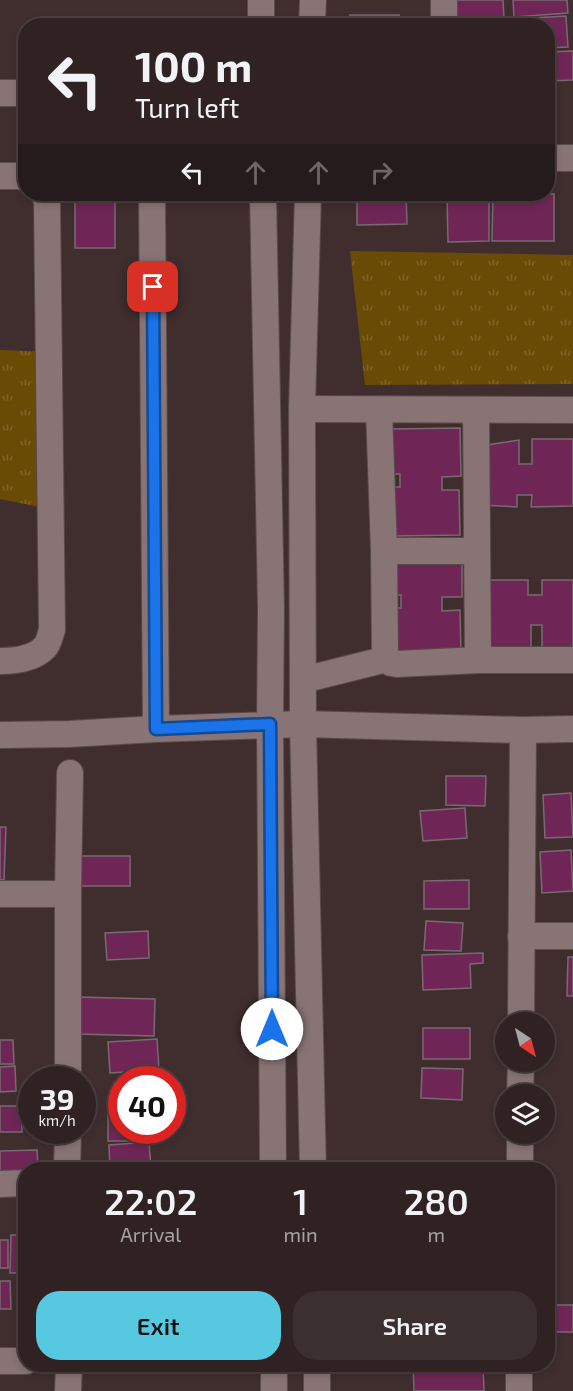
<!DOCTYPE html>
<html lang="en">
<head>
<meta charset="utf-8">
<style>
  :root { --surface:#302223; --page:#3c2f30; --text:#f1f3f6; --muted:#a8a4a6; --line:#4b3f41; --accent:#56c9e1 }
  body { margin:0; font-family:"Exo 2",sans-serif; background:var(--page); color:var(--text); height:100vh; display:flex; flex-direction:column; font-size:22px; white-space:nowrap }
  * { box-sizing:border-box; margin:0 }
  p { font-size:20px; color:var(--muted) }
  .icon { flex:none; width:33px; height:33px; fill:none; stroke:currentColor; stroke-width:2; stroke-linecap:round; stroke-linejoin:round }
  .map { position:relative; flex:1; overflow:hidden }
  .sheet { position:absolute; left:18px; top:1162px; width:537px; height:210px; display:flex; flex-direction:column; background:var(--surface); border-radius:24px; box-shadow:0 3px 9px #0003,0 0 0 2px var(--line) }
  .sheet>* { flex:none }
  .top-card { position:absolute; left:18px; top:18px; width:537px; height:183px; border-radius:24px; box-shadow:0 3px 9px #0003,0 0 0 2px var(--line); background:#302223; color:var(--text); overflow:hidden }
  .needle { width:39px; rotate:144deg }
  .tools { position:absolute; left:495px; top:1012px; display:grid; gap:12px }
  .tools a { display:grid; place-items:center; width:60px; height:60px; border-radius:50%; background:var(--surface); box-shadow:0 3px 9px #0003,0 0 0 2px var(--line); font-size:30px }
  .speed { position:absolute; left:18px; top:1066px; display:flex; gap:12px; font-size:30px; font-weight:700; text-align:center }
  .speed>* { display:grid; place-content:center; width:78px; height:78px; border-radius:50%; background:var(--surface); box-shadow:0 3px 9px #0003,0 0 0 2px var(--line); line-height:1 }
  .speed small { font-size:15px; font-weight:400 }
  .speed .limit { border:9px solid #d22; background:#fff; color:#111 }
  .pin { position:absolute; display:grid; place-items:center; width:51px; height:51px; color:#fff; margin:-26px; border-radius:12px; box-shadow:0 3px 9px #0006 }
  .me { position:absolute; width:66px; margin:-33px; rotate:0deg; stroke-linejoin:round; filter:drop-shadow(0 0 4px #0008) }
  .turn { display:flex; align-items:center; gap:21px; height:126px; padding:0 18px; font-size:27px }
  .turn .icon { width:78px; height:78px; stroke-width:2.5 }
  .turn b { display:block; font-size:42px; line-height:51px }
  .lanes { display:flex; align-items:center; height:57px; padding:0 18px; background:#0003; justify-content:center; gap:30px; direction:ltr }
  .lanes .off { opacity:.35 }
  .eta { display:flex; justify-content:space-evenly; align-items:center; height:102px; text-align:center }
  .eta b { font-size:36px; font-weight:600; line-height:42px }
  .primary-button { display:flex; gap:12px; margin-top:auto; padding:12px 18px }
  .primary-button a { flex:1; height:69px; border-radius:24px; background:var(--accent); color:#111; font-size:24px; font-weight:600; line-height:69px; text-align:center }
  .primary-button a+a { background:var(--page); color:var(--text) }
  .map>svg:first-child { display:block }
  .park { fill:url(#park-tufts) }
  .building { fill:#6f2656; stroke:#796972; stroke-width:1.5 }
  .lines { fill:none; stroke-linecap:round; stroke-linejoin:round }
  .minor-casing { stroke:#594a4b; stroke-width:28 }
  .minor { stroke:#887475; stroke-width:26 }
  .route-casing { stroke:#114b97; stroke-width:15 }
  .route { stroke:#1a73e8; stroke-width:10 }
</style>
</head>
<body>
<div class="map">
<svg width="573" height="1391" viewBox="0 0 573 1391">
  <defs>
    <pattern id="park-tufts" width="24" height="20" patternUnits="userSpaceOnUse" patternTransform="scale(1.5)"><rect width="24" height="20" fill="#694b05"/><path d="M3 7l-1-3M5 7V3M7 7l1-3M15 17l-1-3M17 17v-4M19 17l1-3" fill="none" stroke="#7f652a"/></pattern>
  </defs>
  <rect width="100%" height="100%" fill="#402e2f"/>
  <g class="park">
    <polygon points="350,251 573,255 573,384 365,385"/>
    <polygon points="0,350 49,352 50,509 0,499"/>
  </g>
  <g class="building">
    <polygon points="453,0 503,0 504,18 454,19"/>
    <polygon points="513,0 567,0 568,13 514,17"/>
    <rect x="350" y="15" width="49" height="11"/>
    <polygon points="566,16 568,47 548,48 548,26 515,26 515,19"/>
    <polygon points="502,20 502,26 456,26 456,21"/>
    <polygon points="573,51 573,80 548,81 548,52"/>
    <rect x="75" y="194" width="40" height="54"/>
    <polygon points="357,194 406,194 407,224 357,225"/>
    <polygon points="489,194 489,241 448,242 447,195"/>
    <polygon points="554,194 554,241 492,241 493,195"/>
    <polygon points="460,428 461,476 442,477 442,490 459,490 460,535 391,536 390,487 400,487 400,474 390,474 389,429"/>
    <polygon points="532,439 573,439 573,506 531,507 532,495 517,495 517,507 482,505 480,446 519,440 519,464 532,464"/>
    <polygon points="392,554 462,557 462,597 442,597 442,611 460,610 461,655 392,657 391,608 401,608 401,595 391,595"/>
    <polygon points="487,580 528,580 528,595 542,595 542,580 573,580 573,648 542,648 542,625 531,625 531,648 488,648"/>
    <polygon points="446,776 486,776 485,806 446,805"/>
    <polygon points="571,793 573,837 545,838 543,795"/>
    <polygon points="465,808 467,838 423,841 420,811"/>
    <polygon points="0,827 6,827 4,880 0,880"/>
    <polygon points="571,850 573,891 542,893 540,852"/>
    <rect x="80" y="856" width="50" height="30"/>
    <polygon points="469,880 469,909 424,909 424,881"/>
    <polygon points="426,921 463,923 461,951 424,950"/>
    <polygon points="148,931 149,958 107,960 105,933"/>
    <polygon points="483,953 483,963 470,964 471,988 423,990 422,955"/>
    <polygon points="568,957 573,957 573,996 567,996"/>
    <polygon points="77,997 155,999 154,1036 76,1034"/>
    <rect x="423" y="1028" width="47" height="31"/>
    <polygon points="157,1039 159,1070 110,1073 108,1042"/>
    <polygon points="0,1040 13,1040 14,1064 0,1064"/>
    <polygon points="15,1066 16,1091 0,1092 0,1067"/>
    <polygon points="422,1068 463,1069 462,1100 421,1098"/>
    <polygon points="0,1106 21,1106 22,1132 0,1132"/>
    <polygon points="108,1115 122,1115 122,1131 150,1131 150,1141 108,1141"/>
    <polygon points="149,1142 151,1168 110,1170 109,1145"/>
    <polygon points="37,1150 38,1170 26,1170 26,1182 0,1182 0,1151"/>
    <polygon points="11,1235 26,1235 26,1273 10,1273"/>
    <rect x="0" y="1240" width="8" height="28"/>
    <polygon points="0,1281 10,1281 11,1309 0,1309"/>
    <rect x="548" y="1305" width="25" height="27"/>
    <polygon points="413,1365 483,1365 484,1391 414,1391"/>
  </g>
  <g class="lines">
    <defs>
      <g id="minor">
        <polyline points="261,26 261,0"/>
        <polyline points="312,26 313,0"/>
        <polyline points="444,26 444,0"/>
        <polyline points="0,93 26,93"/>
        <polyline points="548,158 573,158"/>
        <polyline points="0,176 19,176 26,178"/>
        <polyline points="152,194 156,729"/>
        <polyline points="263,194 271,608 270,725 273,1170"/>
        <polyline points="308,194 302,409 303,724 313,1170"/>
        <polyline points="302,409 573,410"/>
        <polyline points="379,410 384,551 385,653 387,659"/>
        <polyline points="476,410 478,660"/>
        <polyline points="384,551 476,551"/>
        <path d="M0 661C14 661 34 659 45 647 49 643 50 635 52 630L47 201 44 194"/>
        <polyline points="303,680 387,659 391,663 397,664 478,660 573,660"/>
        <polyline points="0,735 69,734 156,729 303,724 523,730 573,729"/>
        <polyline points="0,894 68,894"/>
        <polyline points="521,936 573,936"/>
        <polyline points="521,1023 523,730"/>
        <polyline points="68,1080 68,894 70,773"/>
        <polyline points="520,1095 521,1062"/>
        <polyline points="67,1170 68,1131"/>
        <polyline points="520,1170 520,1134"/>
        <polyline points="0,1184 26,1183"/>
        <polyline points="0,1361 26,1361"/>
        <polyline points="317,1365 317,1391"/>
        <polyline points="68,1391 69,1365"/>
        <polyline points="274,1391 274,1365"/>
        <polyline points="519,1391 519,1365"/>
      </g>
    </defs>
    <use href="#minor" class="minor-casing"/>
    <use href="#minor" class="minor"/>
  </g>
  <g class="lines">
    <defs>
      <polyline id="route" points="153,287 156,729 270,724 272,1029"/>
    </defs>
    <use href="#route" class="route-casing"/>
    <use href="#route" class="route"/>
  </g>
</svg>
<div class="tools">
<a><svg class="needle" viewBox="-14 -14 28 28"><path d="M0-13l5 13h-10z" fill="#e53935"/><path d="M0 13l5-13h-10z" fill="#a8a4a6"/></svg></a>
<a><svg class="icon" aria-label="layers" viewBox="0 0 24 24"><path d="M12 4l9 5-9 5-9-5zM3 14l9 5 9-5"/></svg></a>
</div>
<div class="speed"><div>39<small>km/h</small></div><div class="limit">40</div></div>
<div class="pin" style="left:153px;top:287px;background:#d93025"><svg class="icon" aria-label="arrive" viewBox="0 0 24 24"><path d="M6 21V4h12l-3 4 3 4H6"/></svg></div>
<svg class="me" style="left:272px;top:1029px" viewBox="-20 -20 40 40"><circle r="19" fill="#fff"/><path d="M0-13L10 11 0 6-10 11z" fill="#1a73e8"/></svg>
<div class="top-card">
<div class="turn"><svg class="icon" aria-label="left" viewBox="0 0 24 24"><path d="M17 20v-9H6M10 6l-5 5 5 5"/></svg><div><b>100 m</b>Turn left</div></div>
<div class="lanes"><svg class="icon" aria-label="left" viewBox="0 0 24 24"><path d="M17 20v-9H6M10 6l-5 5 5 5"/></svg><svg class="icon off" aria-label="ahead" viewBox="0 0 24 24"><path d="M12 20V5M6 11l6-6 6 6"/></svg><svg class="icon off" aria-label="ahead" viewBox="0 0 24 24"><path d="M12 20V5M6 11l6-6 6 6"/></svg><svg class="icon off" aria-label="right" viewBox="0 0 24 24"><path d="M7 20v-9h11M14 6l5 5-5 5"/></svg></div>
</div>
<section class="sheet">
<div class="eta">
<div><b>22:02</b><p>Arrival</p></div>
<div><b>1</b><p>min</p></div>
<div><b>280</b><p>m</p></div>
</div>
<div class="primary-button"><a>Exit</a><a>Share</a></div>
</section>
</div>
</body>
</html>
